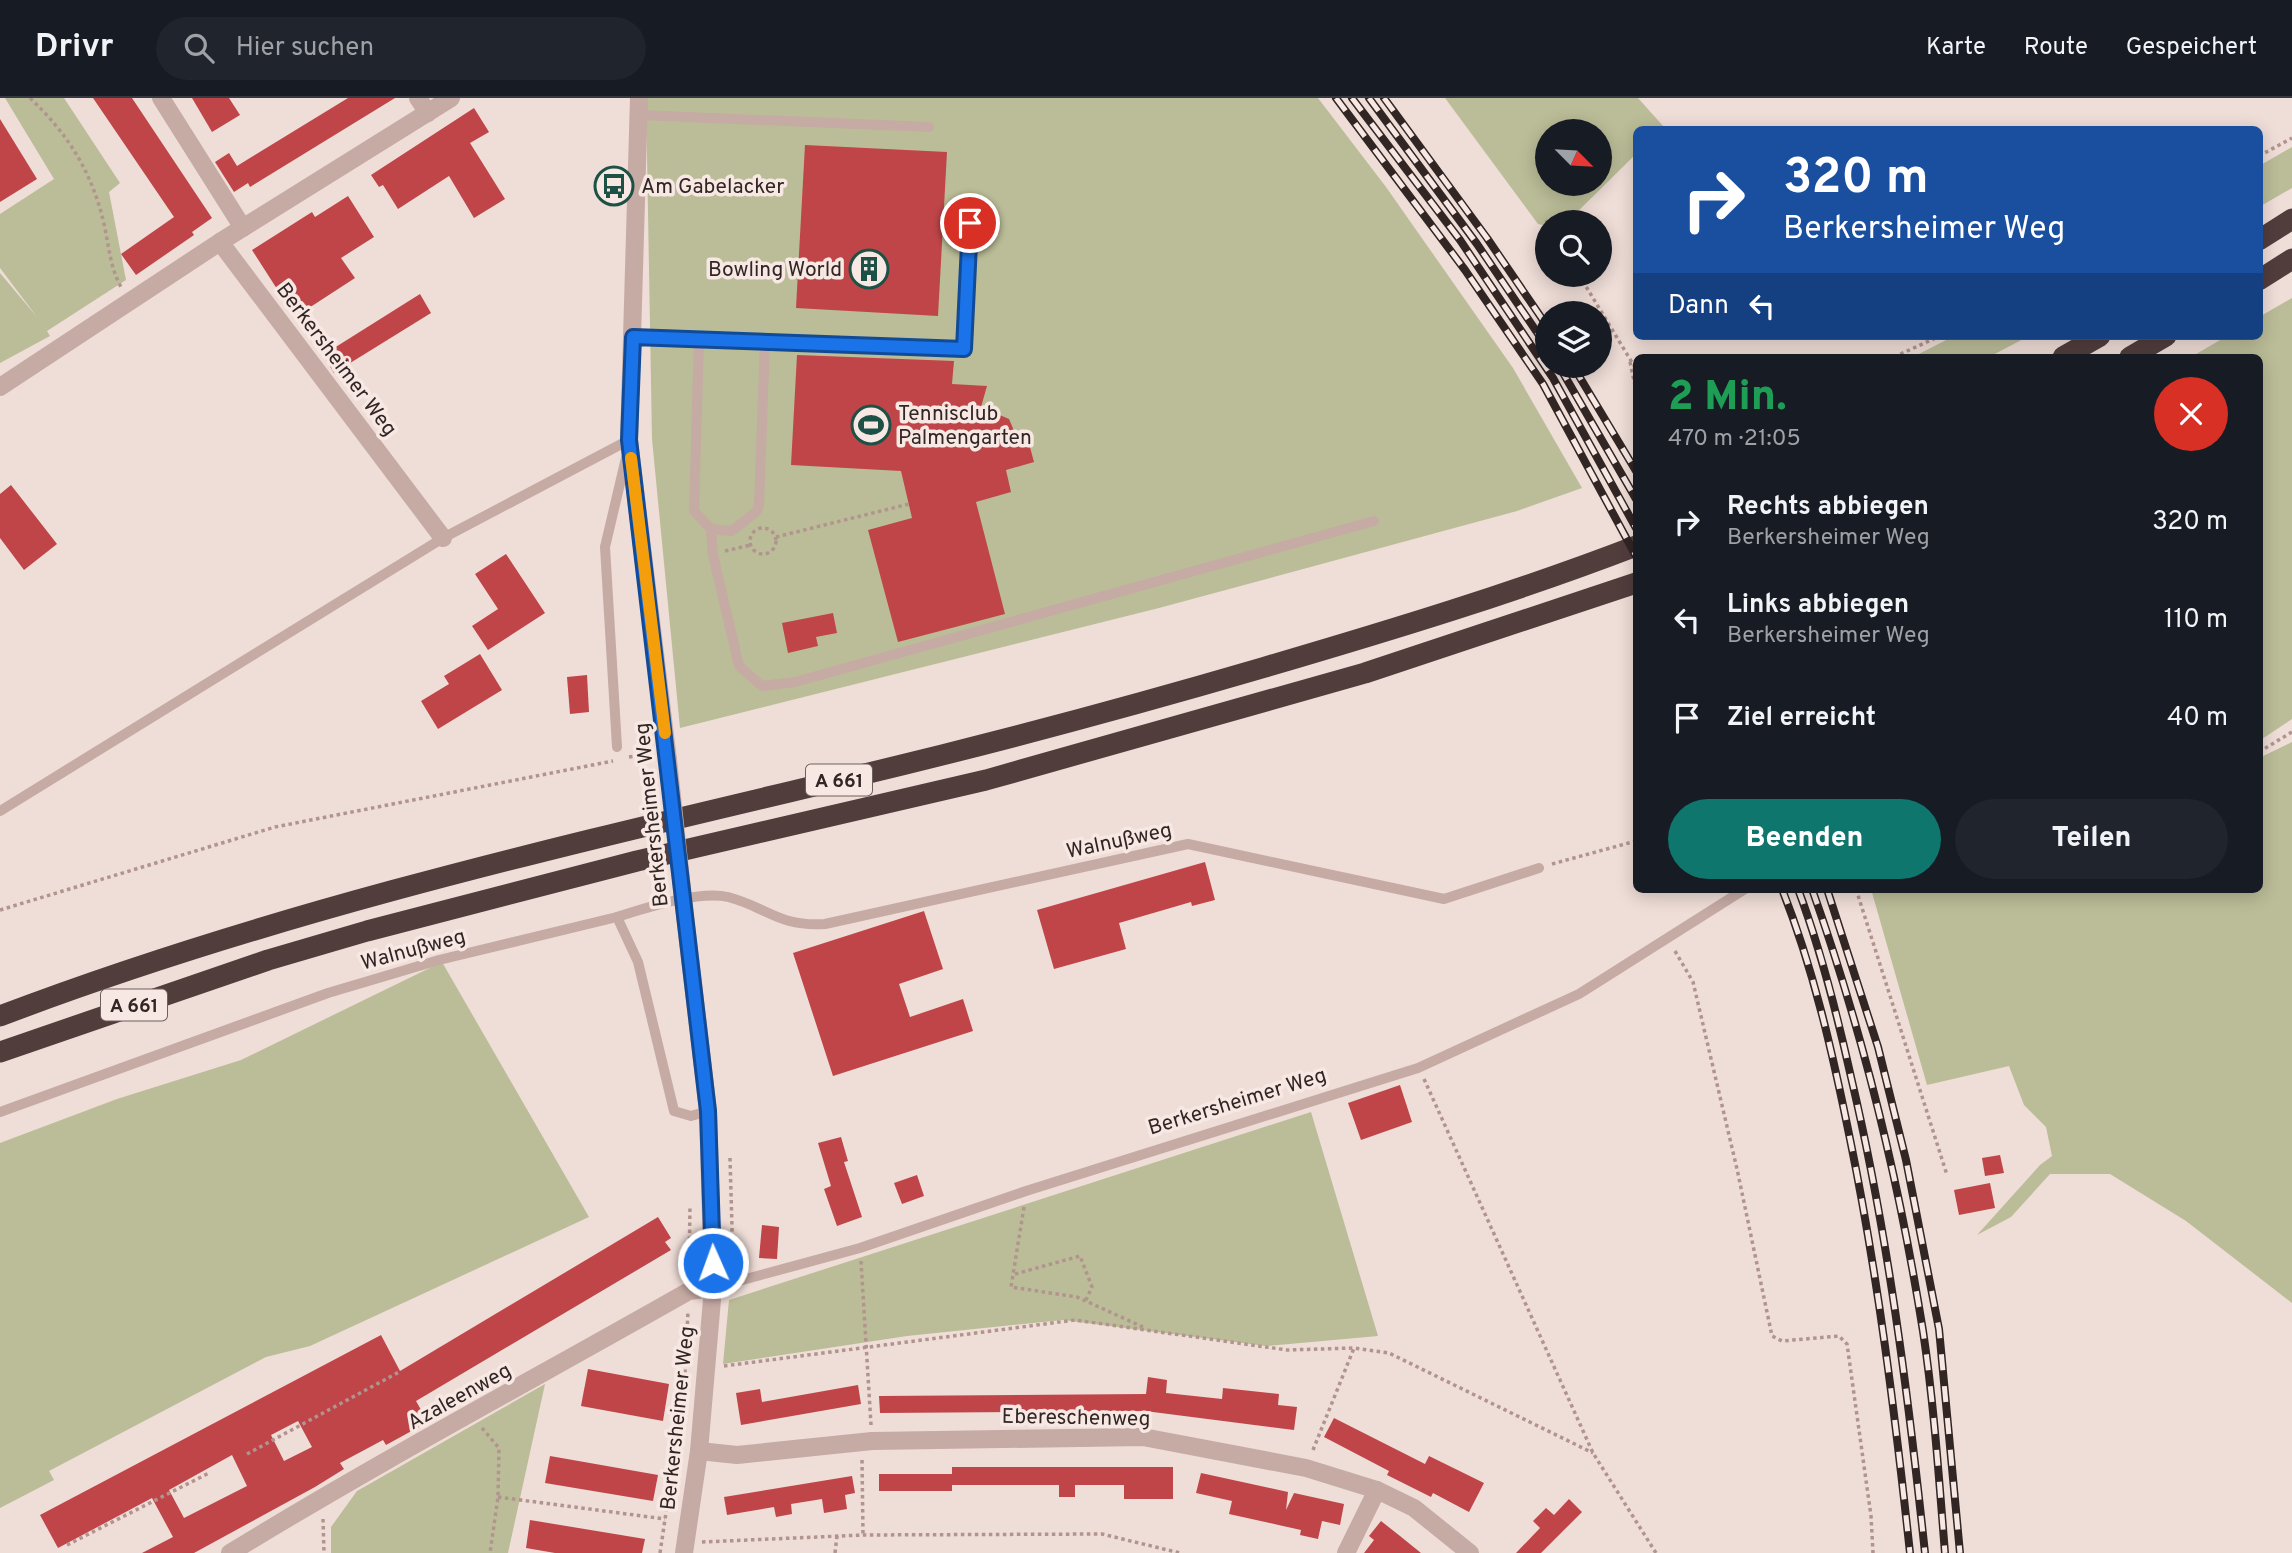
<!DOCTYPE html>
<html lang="de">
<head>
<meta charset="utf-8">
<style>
  :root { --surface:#171b24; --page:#20242c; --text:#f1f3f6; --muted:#9ea1a6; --line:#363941; --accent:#0f766e }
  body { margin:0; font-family:Overpass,sans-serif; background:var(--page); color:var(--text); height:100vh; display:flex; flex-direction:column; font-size:26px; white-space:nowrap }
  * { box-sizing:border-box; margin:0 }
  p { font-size:23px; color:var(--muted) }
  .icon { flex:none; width:38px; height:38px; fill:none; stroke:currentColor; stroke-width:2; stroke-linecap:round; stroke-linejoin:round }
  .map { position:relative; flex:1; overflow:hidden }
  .drawer { position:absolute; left:1633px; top:256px; width:630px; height:539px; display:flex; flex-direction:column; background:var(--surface); border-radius:10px; box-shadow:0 4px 18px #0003 }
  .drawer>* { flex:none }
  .hud { position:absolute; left:1633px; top:28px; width:630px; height:214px; border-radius:10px; box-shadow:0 4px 18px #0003; background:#1a4fa0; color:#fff; overflow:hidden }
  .needle { width:46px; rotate:114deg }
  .tools { position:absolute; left:1535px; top:21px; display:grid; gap:14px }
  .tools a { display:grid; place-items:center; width:77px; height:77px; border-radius:50%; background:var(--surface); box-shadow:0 4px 18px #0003; font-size:35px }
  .pin { position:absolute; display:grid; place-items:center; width:60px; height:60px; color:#fff; margin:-30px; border:4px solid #fff; border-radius:50%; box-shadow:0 2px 7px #0007 }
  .me { position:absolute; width:77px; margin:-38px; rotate:358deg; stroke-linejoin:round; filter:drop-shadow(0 0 5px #0008) }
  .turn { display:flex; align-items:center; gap:24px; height:147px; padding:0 35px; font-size:32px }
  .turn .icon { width:91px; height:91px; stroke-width:2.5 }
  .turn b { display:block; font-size:49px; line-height:60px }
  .then { display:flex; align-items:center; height:66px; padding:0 35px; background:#0003; gap:14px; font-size:26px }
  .round { display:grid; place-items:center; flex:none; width:74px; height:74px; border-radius:37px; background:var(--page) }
  .summary { display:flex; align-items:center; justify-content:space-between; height:119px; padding:0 35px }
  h1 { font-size:42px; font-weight:800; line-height:52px; color:#1e9e55 }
  .primary-button { display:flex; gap:14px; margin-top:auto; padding:14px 35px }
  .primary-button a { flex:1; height:80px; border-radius:42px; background:var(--accent); color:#fff; font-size:28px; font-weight:800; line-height:80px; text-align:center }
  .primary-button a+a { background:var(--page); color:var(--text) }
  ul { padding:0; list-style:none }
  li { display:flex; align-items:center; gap:21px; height:98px; padding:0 35px }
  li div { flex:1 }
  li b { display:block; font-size:26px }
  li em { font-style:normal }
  header { display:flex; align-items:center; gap:42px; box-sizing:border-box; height:98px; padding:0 35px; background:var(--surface); border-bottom:2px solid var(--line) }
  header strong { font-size:33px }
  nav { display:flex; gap:38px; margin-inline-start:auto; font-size:24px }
  .search { width:490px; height:63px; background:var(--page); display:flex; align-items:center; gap:18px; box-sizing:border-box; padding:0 24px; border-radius:38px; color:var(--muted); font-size:26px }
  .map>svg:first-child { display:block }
  .green { fill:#bbbd98; fill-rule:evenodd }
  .building { fill:#bf4549; fill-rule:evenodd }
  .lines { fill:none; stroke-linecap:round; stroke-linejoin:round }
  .path { stroke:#b2948e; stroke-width:3.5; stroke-dasharray:3.5 3.5; stroke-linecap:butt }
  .service { stroke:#c6aaa4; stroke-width:10 }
  .minor { stroke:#c6aaa4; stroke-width:18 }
  .tertiary { stroke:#c6aaa4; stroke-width:18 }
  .motorway { stroke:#523d3d; stroke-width:21 }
  .rail-casing { stroke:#322625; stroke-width:8 }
  .rail { stroke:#f7e8e3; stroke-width:5; stroke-dasharray:16; stroke-linecap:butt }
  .tertiary-bridge { stroke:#c6aaa4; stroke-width:18 }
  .route-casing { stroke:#114b97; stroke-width:18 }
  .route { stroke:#1a73e8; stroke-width:12 }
  .slow { stroke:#f59e0b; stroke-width:12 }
  .labels { text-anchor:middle; stroke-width:7; stroke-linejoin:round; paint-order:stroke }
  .shield { fill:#f7e8e3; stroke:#6d605e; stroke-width:2 }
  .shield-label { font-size:19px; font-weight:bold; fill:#322625 }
  .poi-label { font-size:21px; fill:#322625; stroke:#f7e8e3; text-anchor:start }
  .street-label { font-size:21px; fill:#322625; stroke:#f7e8e3 }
</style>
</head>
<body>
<header>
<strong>Drivr</strong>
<div class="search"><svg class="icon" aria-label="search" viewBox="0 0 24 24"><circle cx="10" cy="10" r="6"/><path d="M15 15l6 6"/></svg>Hier suchen</div>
<nav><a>Karte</a><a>Route</a><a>Gespeichert</a></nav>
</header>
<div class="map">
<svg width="2292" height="1455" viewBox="0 0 2292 1455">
  <rect width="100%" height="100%" fill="#efddd7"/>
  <g class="green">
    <polygon points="5,0 64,0 120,85 109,94 126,182 47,233 50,238 0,265 0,175 37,219 0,170 0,116 54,81"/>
    <polygon points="646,0 1318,0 1386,89 1513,270 1582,390 1517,413 1159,510 680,630 652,341"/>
    <path d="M1445 0H1638L1664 29 1636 32V56L1567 124H1547V128L1538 126ZM1547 33H1600V86H1547Z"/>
    <polygon points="2292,49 2292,90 2259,109 2259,68"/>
    <polygon points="2292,200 2292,621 2259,643 2259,259 2191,259 2227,238 2259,238 2259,219"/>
    <polygon points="1954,238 2029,238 1989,259 1913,259"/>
    <polygon points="2292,644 2292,1205 2186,1123 2110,1076 2050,1076 2011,1119 1977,1137 2040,1067 2052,1058 2046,1029 2024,1007 2009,968 1927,987 1871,791 2259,791 2259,660"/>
    <polygon points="442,864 589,1119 310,1248 266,1259 49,1373 54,1382 0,1410 0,1045 117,1001 241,962"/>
    <polygon points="1311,1014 1378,1238 1266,1248 1063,1222 907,1238 723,1266 729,1202"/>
    <polygon points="545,1286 508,1455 331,1455 331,1429 357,1393"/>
  </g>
  <g class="building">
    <polygon points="93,0 132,0 212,120 192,134 194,137 136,177 121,156 174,119"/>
    <polygon points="192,0 229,0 240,17 212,34"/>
    <polygon points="348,0 395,0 250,89 248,85 234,94 215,64 229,55 237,68"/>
    <polygon points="474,10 489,34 470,45 505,101 474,120 449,78 398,111 383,87 379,89 371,77"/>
    <polygon points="0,21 37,81 0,104"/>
    <polygon points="805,47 947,54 938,218 796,210"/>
    <polygon points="348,98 374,139 341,160 355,180 295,219 252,152 312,114 315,119"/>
    <polygon points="420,196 431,215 334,275 323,257"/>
    <polygon points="797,257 954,263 952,286 987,288 981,309 1009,321 1018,342 1027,338 1034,364 1006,372 1011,394 976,404 1005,516 898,544 868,432 912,420 901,373 791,367"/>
    <polygon points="11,387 57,446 24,472 0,440 0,396"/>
    <polygon points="506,456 545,515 488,552 472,528 498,511 475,476"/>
    <polygon points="833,515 837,535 816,539 818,548 788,555 782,525"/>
    <polygon points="480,556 502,592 438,631 421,603 449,586 444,578"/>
    <polygon points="587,577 589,614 570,616 567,579"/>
    <polygon points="1205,764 1215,802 1192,808 1191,804 1119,825 1126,851 1054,871 1037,812"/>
    <polygon points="924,813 943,871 899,886 910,919 963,901 973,933 833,978 793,855"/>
    <polygon points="1400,987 1412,1024 1361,1042 1348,1005"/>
    <polygon points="841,1039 848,1063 844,1064 862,1119 837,1128 824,1091 831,1088 818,1045"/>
    <polygon points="2000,1057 2004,1075 1985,1078 1982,1060"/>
    <polygon points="917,1077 924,1098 902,1106 894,1085"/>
    <polygon points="1990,1085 1995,1110 1959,1117 1954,1092"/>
    <path d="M658 1119 671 1140 665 1144 671 1152 416 1303 428 1324 386 1347 383 1342 340 1365 344 1371 315 1389 194 1455H142L173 1439 152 1400 58 1450 40 1417 381 1237 400 1273ZM298 1323 312 1349 284 1363 271 1337ZM232 1357 247 1388 184 1420 169 1392Z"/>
    <polygon points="762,1127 779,1129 777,1161 759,1160"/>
    <polygon points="588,1271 669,1286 663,1323 581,1308"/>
    <polygon points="1148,1279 1167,1282 1166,1295 1222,1301 1223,1290 1279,1296 1278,1307 1297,1309 1294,1332 1145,1313 880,1315 879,1298 1146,1296"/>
    <polygon points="858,1287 861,1306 741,1327 736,1295 760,1291 762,1304"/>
    <polygon points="1334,1320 1425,1366 1429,1358 1484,1385 1469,1414 1433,1395 1431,1399 1387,1377 1389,1373 1324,1339"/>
    <polygon points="550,1358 658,1377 653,1403 545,1385"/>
    <polygon points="952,1369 1173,1369 1173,1401 1124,1401 1124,1387 1075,1387 1075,1399 1059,1399 1059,1387 952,1387 952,1393 879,1393 879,1376 952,1376"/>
    <polygon points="1201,1375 1288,1394 1286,1412 1294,1395 1344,1406 1340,1427 1322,1423 1318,1441 1300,1437 1301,1432 1229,1416 1232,1403 1196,1395"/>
    <polygon points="852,1378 855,1395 845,1397 847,1411 824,1415 822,1401 791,1406 792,1416 776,1419 774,1409 727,1417 724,1399"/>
    <polygon points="1569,1401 1582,1414 1541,1455 1516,1455 1540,1430 1533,1423 1546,1410 1554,1417"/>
    <polygon points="530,1422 645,1441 642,1455 555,1455 526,1450"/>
    <polygon points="1381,1423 1400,1438 1421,1455 1364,1455 1374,1442 1369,1438"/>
  </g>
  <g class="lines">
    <g class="path">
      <path d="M30 0C68 36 92 74 104 126 109 148 110 169 121 189"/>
      <polyline points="2259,58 2292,40"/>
      <polyline points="1546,122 1547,124"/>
      <polyline points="1579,177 1636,271"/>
      <polyline points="1894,259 1940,238"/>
      <polyline points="1630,264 1636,292"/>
      <circle cx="763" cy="443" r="13"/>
      <polyline points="776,439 909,406"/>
      <polyline points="725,453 751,447"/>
      <polyline points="2259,654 2292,634"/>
      <polyline points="629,659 642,657 650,663"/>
      <polyline points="1552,766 1636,743"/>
      <polyline points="1856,791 1947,1077"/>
      <polyline points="0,812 275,729 613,663"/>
      <polyline points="1675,853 1693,884 1737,1071 1772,1238 1782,1243 1839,1238 1847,1246 1871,1418 1873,1455"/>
      <polyline points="1424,981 1593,1355 1656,1455"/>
      <polyline points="730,1060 733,1164"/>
      <polyline points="1024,1109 1011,1189 1077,1199 1143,1229"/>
      <polyline points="861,1163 871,1327"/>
      <polyline points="1015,1176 1080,1158 1092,1189 1086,1202"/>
      <polyline points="689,1177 690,1108"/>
      <polyline points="724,1268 1075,1222 1287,1252 1354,1250 1389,1255 1593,1355"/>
      <polyline points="685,1275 688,1213"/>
      <polyline points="482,1330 499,1350 498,1399 490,1455"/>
      <polyline points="1313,1352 1354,1250"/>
      <polyline points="247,1356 401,1273"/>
      <polyline points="862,1362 863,1437"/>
      <polyline points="498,1399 665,1421"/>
      <polyline points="323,1421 324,1455"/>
      <polyline points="702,1444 863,1437 1102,1436 1180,1455"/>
      <polyline points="67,1447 209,1375"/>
      <polyline points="660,1455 683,1300"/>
      <polyline points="835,1455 837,1438"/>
    </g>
    <g class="service">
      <polyline points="640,17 929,29"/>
      <polyline points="633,239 964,251 971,100"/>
      <polyline points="699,241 694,413 711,431 732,433 757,413 759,406 765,244"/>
      <polyline points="711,431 713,457 739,568 762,588 795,584 1374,423"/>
      <polyline points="617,649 605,449 626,360"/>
      <polyline points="0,713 443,440 629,342"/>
      <path d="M617 819C646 810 699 792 728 799 767 809 778 829 825 826L1188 746 1444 801 1539 770"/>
      <polyline points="0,1014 328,895 439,862 617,819 638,864 674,1013 691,1018 708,1013"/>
      <polyline points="713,1190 860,1150 1026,1093 1418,970 1579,896 1745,791"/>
    </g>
    <g class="minor">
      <polyline points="161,0 243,130"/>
      <polyline points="418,0 428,15"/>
      <polyline points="220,144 443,440"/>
      <polyline points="0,289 220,144 451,0"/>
      <polyline points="699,1353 737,1357 872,1343 1143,1339 1306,1370 1377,1392 1414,1410 1470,1455"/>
      <path d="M230 1455C380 1363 536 1280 689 1193L713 1190"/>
      <polyline points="1346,1455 1377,1392"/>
    </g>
    <g class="tertiary">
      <polyline points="639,0 629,342 668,662"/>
      <polyline points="684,1455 699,1353 713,1190 708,1013 685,818"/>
    </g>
    <g class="motorway">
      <polyline points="2259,142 2292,121"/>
      <polyline points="2259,182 2292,161"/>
      <polyline points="2063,259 2100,238"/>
      <polyline points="2130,259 2166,238"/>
      <path d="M0 918C276 813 562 748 848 680 987 647 1125 610 1262 570 1388 533 1514 495 1636 448"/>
      <polyline points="0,954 268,862 367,833 637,763 986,682 1365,575 1636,485"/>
    </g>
    <defs>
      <g id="rail">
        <polyline points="1336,0 1465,172 1543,286 1636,458"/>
        <polyline points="1352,0 1460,142 1553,280 1636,430"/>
        <polyline points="1369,0 1477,146 1547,249"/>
        <polyline points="1384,0 1487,140 1547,228"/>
        <polyline points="1559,268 1636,401"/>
        <polyline points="1573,268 1636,373"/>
        <path d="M1782 791C1814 872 1833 957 1850 1041 1878 1178 1895 1316 1910 1455"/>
        <path d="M1798 791C1821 852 1837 916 1851 979 1888 1136 1908 1295 1925 1455"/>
        <path d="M1812 791C1863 934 1899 1083 1923 1233 1934 1306 1939 1381 1945 1455"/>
        <polyline points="1827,791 1878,949 1906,1062 1939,1231 1960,1455"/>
      </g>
    </defs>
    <use href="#rail" class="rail-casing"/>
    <use href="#rail" class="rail"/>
    <polyline class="tertiary-bridge" points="668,662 685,818"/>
  </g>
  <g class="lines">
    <defs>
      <polyline id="route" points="713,1165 708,1013 629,342 633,239 964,251 970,125"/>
    </defs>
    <use href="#route" class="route-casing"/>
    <use href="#route" class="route"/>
    <polyline class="slow" points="631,360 665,635"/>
  </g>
  <defs>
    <symbol id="bus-ring" viewBox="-11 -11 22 22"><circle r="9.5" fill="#f7e8e3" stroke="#1d5146" stroke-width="1.5"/><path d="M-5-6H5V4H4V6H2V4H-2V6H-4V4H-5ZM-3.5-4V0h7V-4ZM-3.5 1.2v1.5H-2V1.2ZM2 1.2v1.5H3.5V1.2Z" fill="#1d5146"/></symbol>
    <symbol id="building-ring" viewBox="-11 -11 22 22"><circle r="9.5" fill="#f7e8e3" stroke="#1d5146" stroke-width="1.5"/><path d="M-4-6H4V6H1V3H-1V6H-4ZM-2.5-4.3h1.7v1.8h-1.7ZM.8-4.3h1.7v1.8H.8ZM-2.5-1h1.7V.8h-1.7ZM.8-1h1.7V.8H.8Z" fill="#1d5146"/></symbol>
    <symbol id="stadium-ring" viewBox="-11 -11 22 22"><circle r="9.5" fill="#f7e8e3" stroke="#1d5146" stroke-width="1.5"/><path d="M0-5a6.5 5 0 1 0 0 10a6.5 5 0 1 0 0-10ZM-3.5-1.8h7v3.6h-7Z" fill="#1d5146"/></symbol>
  </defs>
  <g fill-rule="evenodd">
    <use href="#bus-ring" x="592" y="66" width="44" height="44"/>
    <use href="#building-ring" x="847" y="149" width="44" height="44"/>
    <use href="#stadium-ring" x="849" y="305" width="44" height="44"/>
  </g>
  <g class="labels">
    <g class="shield">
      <rect x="806" y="666.5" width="66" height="31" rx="5"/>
      <rect x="101" y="891.5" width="66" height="31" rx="5"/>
    </g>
    <g class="shield-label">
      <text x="839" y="689">A 661</text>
      <text x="134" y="914">A 661</text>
    </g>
    <g class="poi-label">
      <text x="641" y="95">Am Gabelacker</text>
      <text x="842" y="178" text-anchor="end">Bowling World</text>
      <text x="898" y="322">Tennisclub<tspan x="898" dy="24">Palmengarten</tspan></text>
    </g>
    <g class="street-label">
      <text transform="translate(337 261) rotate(53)" y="7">Berkersheimer Weg</text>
      <text transform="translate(651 717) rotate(-96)" y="7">Berkersheimer Weg</text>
      <text transform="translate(1119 742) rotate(-12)" y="7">Walnußweg</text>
      <text transform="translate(413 851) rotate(-15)" y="7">Walnußweg</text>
      <text transform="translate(1237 1003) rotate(-17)" y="7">Berkersheimer Weg</text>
      <text transform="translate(459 1298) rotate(-29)" y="7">Azaleenweg</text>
      <text transform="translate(1076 1319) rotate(1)" y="7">Ebereschenweg</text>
      <text transform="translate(677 1320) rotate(-84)" y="7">Berkersheimer Weg</text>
    </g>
  </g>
</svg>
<div class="tools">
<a><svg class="needle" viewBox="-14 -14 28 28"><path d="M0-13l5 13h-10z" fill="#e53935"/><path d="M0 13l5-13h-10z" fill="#9ea1a6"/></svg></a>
<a><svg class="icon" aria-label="search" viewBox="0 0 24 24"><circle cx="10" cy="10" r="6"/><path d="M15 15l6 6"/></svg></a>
<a><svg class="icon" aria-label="layers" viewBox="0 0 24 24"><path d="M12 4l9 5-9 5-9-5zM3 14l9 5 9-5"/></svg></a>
</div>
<div class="pin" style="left:970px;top:125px;background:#d93025"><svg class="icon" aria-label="arrive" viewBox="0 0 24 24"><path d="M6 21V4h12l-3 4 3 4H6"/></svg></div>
<svg class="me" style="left:713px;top:1165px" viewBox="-20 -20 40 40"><circle r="17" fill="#1a73e8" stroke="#fff" stroke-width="3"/><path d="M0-11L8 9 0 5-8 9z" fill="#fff"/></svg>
<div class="hud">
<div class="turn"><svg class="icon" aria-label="right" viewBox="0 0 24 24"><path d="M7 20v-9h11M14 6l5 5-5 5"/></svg><div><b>320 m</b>Berkersheimer Weg</div></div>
<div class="then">Dann<svg class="icon" aria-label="left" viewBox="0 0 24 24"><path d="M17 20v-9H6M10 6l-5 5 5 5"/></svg></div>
</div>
<section class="drawer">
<div class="summary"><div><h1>2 Min.</h1><p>470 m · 21:05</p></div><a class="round" style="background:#d93025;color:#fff"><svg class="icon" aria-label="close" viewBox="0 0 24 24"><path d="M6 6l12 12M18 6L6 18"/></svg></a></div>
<ul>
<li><svg class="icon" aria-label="right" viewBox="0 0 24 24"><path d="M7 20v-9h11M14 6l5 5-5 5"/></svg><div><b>Rechts abbiegen</b><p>Berkersheimer Weg</p></div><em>320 m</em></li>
<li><svg class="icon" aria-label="left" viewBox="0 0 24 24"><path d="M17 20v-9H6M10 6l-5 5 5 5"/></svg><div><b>Links abbiegen</b><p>Berkersheimer Weg</p></div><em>110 m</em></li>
<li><svg class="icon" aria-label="arrive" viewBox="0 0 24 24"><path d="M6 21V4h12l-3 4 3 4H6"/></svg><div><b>Ziel erreicht</b></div><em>40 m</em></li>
</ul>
<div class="primary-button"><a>Beenden</a><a>Teilen</a></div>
</section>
</div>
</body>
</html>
